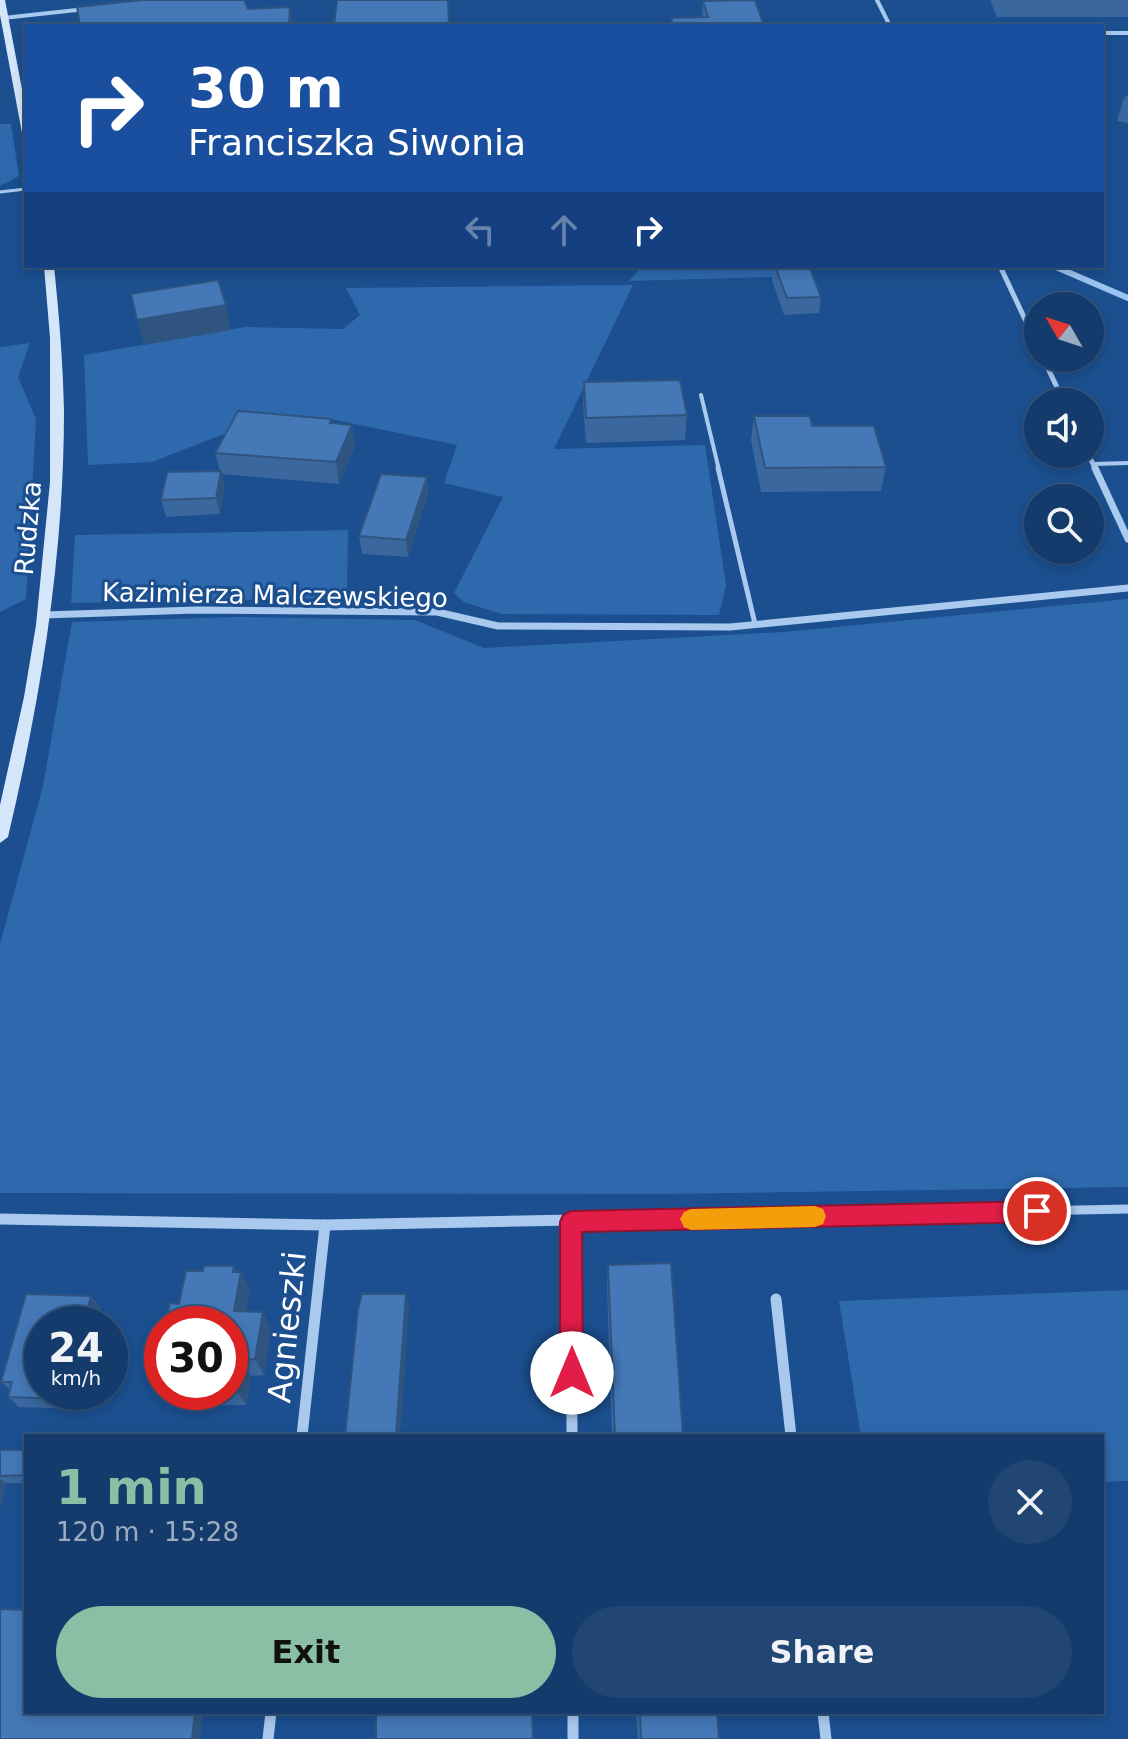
<!DOCTYPE html>
<html lang="en">
<head>
<meta charset="utf-8">
<style>
  :root { --surface:#143b6b; --page:#214673; --text:#f1f3f6; --muted:#9dadc1; --line:#33557e; --accent:#8abfa5 }
  body { margin:0; font-family:"DejaVu Sans",sans-serif; background:var(--page); color:var(--text); height:100vh; display:flex; flex-direction:column; font-size:30px; white-space:nowrap }
  * { box-sizing:border-box; margin:0 }
  p { font-size:26px; color:var(--muted) }
  .icon { flex:none; width:44px; height:44px; fill:none; stroke:currentColor; stroke-width:2; stroke-linecap:round; stroke-linejoin:round }
  .map { position:relative; flex:1; overflow:hidden }
  .side { position:absolute; left:24px; top:1434px; width:1080px; height:280px; display:flex; flex-direction:column; background:var(--surface); border-radius:0px; box-shadow:0 4px 12px #0003,0 0 0 2px var(--line) }
  .side>* { flex:none }
  .banner { position:absolute; left:24px; top:24px; width:1080px; height:244px; border-radius:0px; box-shadow:0 4px 12px #0003,0 0 0 2px var(--line); background:#1a4fa0; color:#fff; overflow:hidden }
  .needle { width:52px; rotate:309deg }
  .tools { position:absolute; left:1024px; top:292px; display:grid; gap:16px }
  .tools a { display:grid; place-items:center; width:80px; height:80px; border-radius:50%; background:var(--surface); box-shadow:0 4px 12px #0003,0 0 0 2px var(--line); font-size:40px }
  .speed { position:absolute; left:24px; top:1306px; display:flex; gap:16px; font-size:40px; font-weight:700; text-align:center }
  .speed>* { display:grid; place-content:center; width:104px; height:104px; border-radius:50%; background:var(--surface); box-shadow:0 4px 12px #0003,0 0 0 2px var(--line); line-height:1 }
  .speed small { font-size:20px; font-weight:400 }
  .speed .limit { border:12px solid #d22; background:#fff; color:#111 }
  .pin { position:absolute; display:grid; place-items:center; width:68px; height:68px; color:#fff; margin:-34px; border:4px solid #fff; border-radius:50%; box-shadow:0 2px 8px #0007 }
  .me { position:absolute; width:88px; margin:-44px; rotate:0deg; stroke-linejoin:round; filter:drop-shadow(0 0 6px #0008) }
  .turn { display:flex; align-items:center; gap:28px; height:168px; padding:0 32px; font-size:36px }
  .turn .icon { width:104px; height:104px; stroke-width:2.5 }
  .turn b { display:block; font-size:56px; line-height:68px }
  .lanes { display:flex; align-items:center; height:76px; padding:0 32px; background:#0003; justify-content:center; gap:40px; direction:ltr }
  .lanes .off { opacity:.35 }
  .round { display:grid; place-items:center; flex:none; width:84px; height:84px; border-radius:42px; background:var(--page) }
  .headline { display:flex; align-items:center; justify-content:space-between; height:136px; padding:0 32px }
  h1 { font-size:48px; font-weight:700; line-height:60px; color:var(--accent) }
  .primary-button { display:flex; gap:16px; margin-top:auto; padding:16px 32px }
  .primary-button a { flex:1; height:92px; border-radius:48px; background:var(--accent); color:#111; font-size:32px; font-weight:700; line-height:92px; text-align:center }
  .primary-button a+a { background:var(--page); color:var(--text) }
  .map>svg:first-child { display:block }
  .green { fill:#2e69ad }
  .lines { fill:none; stroke-linecap:round; stroke-linejoin:round }
  .stream { stroke:#9cc4f0; stroke-width:6 }
  .lane-far2 { stroke:#a9c9ee; stroke-width:3 }
  .lane-far1 { stroke:#a9c9ee; stroke-width:4 }
  .lane { stroke:#a9c9ee; stroke-width:5 }
  .street-far4 { stroke:#a9c9ee; stroke-width:4 }
  .street-far3 { stroke:#a9c9ee; stroke-width:5 }
  .street-far2 { stroke:#a9c9ee; stroke-width:7 }
  .street-far1 { stroke:#a9c9ee; stroke-width:9 }
  .street { stroke:#a9c9ee; stroke-width:11 }
  .secondary { fill:#d6e6fa; fill-rule:evenodd }
  .wall { fill:#3a679d }
  .shaded-wall { fill:#305480 }
  .building { fill:#4478b7; stroke:#305480; stroke-width:2 }
  .route { fill:#e11d48; stroke:#92132f; stroke-width:2 }
  .slow { fill:#f59e0b }
  .labels { text-anchor:middle; stroke-width:6; stroke-linejoin:round; paint-order:stroke }
  .street-label { font-size:26px; fill:#fff; stroke:#1b4f8f }
  .near-street-label { font-size:32px; fill:#fff; stroke:#1b4f8f }
</style>
</head>
<body>
<div class="map">
<svg width="1128" height="1739" viewBox="0 0 1128 1739">
  <rect width="100%" height="100%" fill="#1b4f8f"/>
  <g class="green">
    <polygon points="0,124 11,124 19,176 0,186"/>
    <polygon points="642,266 809,266 811,276 629,281"/>
    <polygon points="633,285 554,449 705,445 726,585 719,615 501,614 464,602 454,593 503,497 444,483 457,445 335,420 247,425 152,462 88,465 84,355 245,327 343,329 360,315 346,288"/>
    <polygon points="30,343 18,377 36,419 26,599 0,612 0,347"/>
    <polygon points="348,530 347,598 71,603 75,535"/>
    <polygon points="1128,599 1128,1187 664,1194 0,1193 0,944 43,786 72,622 236,617 415,620 484,648 784,632"/>
    <polygon points="1128,1290 1128,1481 1102,1482 1102,1436 861,1436 839,1301"/>
  </g>
  <g class="lines">
    <polyline class="stream" points="1042,266 1056,267 1128,298"/>
    <polyline class="lane-far2" points="0,192 26,189"/>
    <g class="lane-far1">
      <polyline points="701,395 719,470"/>
      <polyline points="1093,464 1128,463"/>
    </g>
    <polyline class="lane" points="718,468 755,624"/>
    <g class="street-far4">
      <polyline points="877,0 890,26"/>
      <polyline points="3,18 86,9"/>
      <polyline points="1102,33 1128,33"/>
    </g>
    <g class="street-far3">
      <polyline points="1000,266 1038,347"/>
      <polyline points="1043,358 1064,402"/>
      <polyline points="1088,454 1096,470"/>
    </g>
    <g class="street-far2">
      <polyline points="1095,468 1128,539"/>
      <polyline points="44,615 196,610 437,612 498,626 730,627 1128,588"/>
    </g>
    <polyline class="street-far1" points="772,1216 1128,1209"/>
    <g class="street">
      <polyline points="0,1219 325,1225 873,1214"/>
      <polyline points="571,1222 572,1436"/>
      <polyline points="776,1299 791,1436"/>
      <polyline points="302,1436 325,1225"/>
      <polyline points="573,1712 573,1739"/>
      <polyline points="823,1712 826,1739"/>
      <polyline points="268,1739 271,1712"/>
    </g>
    <g class="secondary">
      <polygon points="0,0 5,0 26,110 26,136 22,133 0,15"/>
      <path d="M44 266H54C59 314 63 363 64 411 64 556 41 697 8 837L0 843V805L24 697 36 625 50 482V338Z"/>
    </g>
  </g>
  <g class="wall">
    <polygon points="990,0 1128,0 1128,17 997,17"/>
    <polygon points="703,1 764,26 671,26 671,18 702,17"/>
    <polygon points="1128,95 1128,123 1117,121 1124,98"/>
    <polygon points="774,266 809,266 821,297 819,313 784,315 772,280"/>
    <polygon points="584,382 687,415 685,440 586,443 583,407"/>
    <polygon points="754,416 812,426 886,467 881,491 761,492 751,440"/>
    <polygon points="333,424 352,425 355,447 339,484 222,474 225,487 220,514 166,517 161,500 220,471 215,453"/>
    <polygon points="427,477 428,494 408,557 362,554 359,536"/>
    <polygon points="608,1265 683,1436 612,1436 607,1288"/>
    <polygon points="236,1272 250,1289 246,1311 271,1328 264,1375 251,1376 246,1405 182,1406 171,1392 230,1392 230,1324 179,1304"/>
    <polygon points="26,1294 91,1296 100,1307 96,1324 42,1324 42,1392 78,1392 74,1409 19,1407 8,1397 10,1390 1,1382"/>
    <polygon points="0,1450 26,1450 26,1483 6,1483 0,1508"/>
    <polygon points="636,1712 717,1712 719,1739 638,1739"/>
  </g>
  <g class="shaded-wall">
    <polygon points="290,7 293,24 293,26 289,26"/>
    <polygon points="226,305 231,330 144,345 137,320"/>
    <polygon points="352,425 355,447 339,484 336,462"/>
    <polygon points="221,471 225,487 220,514 216,498"/>
    <polygon points="427,477 428,494 408,557 406,540"/>
    <polygon points="234,1266 240,1278 241,1272 250,1289 244,1328 234,1311"/>
    <polygon points="406,1294 409,1305 404,1386 400,1436 396,1436"/>
    <polygon points="91,1296 100,1307 96,1324 84,1324"/>
    <polygon points="263,1312 271,1328 264,1375 255,1359"/>
    <polygon points="241,1360 251,1376 246,1405 236,1390"/>
    <polygon points="66,1392 78,1392 74,1409 64,1399"/>
    <polygon points="0,1479 6,1483 0,1508"/>
    <polygon points="195,1712 203,1712 200,1739 192,1739"/>
  </g>
  <g class="building">
    <polygon points="142,0 244,0 248,9 290,7 289,26 80,26 77,7"/>
    <polygon points="337,0 448,0 449,26 334,26"/>
    <polygon points="755,0 764,26 674,26 671,18 708,17 703,1"/>
    <polygon points="775,266 809,266 821,297 787,298"/>
    <polygon points="218,280 226,305 137,320 131,294"/>
    <polygon points="680,380 687,415 586,418 584,382"/>
    <polygon points="238,411 332,419 330,423 352,425 336,462 215,453"/>
    <polygon points="754,416 810,416 812,426 874,426 886,467 765,468"/>
    <polygon points="221,471 216,498 161,500 167,472"/>
    <polygon points="381,474 427,477 406,540 359,536"/>
    <polygon points="671,1263 683,1436 615,1436 608,1265"/>
    <polygon points="204,1266 234,1266 233,1272 241,1272 234,1311 263,1312 255,1359 241,1360 236,1390 230,1390 230,1324 166,1324 170,1303 179,1304 186,1271 203,1271"/>
    <polygon points="26,1294 91,1296 84,1324 42,1324 42,1392 66,1392 64,1399 8,1397 12,1382 1,1382"/>
    <polygon points="362,1294 406,1294 396,1436 345,1436 358,1309"/>
    <polygon points="162,1346 162,1366 158,1366"/>
    <polygon points="38,1433 80,1433 79,1436 38,1436"/>
    <polygon points="0,1450 26,1450 26,1475 0,1476"/>
    <polygon points="0,1609 26,1610 26,1712 195,1712 192,1739 0,1739"/>
    <polygon points="376,1712 532,1712 533,1739 376,1739"/>
    <polygon points="640,1712 717,1712 719,1739 641,1739"/>
  </g>
  <polygon class="route" points="1037,1201 1045,1204 1048,1211 1045,1219 1037,1222 582,1232 583,1373 580,1382 572,1385 563,1382 560,1373 560,1222 563,1215 571,1211"/>
  <polygon class="slow" points="815,1206 823,1209 826,1216 823,1224 815,1227 691,1230 684,1227 680,1219 684,1212 691,1209"/>
  <g class="labels">
    <g class="street-label">
      <text transform="translate(28 528) rotate(-85)" y="9">Rudzka</text>
      <text transform="translate(275 595) rotate(1)" y="9">Kazimierza Malczewskiego</text>
    </g>
    <g class="near-street-label">
      <text transform="translate(287 1327) rotate(-84)" y="11">Agnieszki</text>
    </g>
  </g>
</svg>
<div class="tools">
<a><svg class="needle" viewBox="-14 -14 28 28"><path d="M0-13l5 13h-10z" fill="#e53935"/><path d="M0 13l5-13h-10z" fill="#9dadc1"/></svg></a>
<a><svg class="icon" aria-label="sound" viewBox="0 0 24 24"><path d="M4 9h4l5-4v14l-5-4H4zM17 9q2 3 0 6"/></svg></a>
<a><svg class="icon" aria-label="search" viewBox="0 0 24 24"><circle cx="10" cy="10" r="6"/><path d="M15 15l6 6"/></svg></a>
</div>
<div class="speed"><div>24<small>km/h</small></div><div class="limit">30</div></div>
<div class="pin" style="left:1037px;top:1211px;background:#d93025"><svg class="icon" aria-label="arrive" viewBox="0 0 24 24"><path d="M6 21V4h12l-3 4 3 4H6"/></svg></div>
<svg class="me" style="left:572px;top:1373px" viewBox="-20 -20 40 40"><circle r="19" fill="#fff"/><path d="M0-13L10 11 0 6-10 11z" fill="#e11d48"/></svg>
<div class="banner">
<div class="turn"><svg class="icon" aria-label="right" viewBox="0 0 24 24"><path d="M7 20v-9h11M14 6l5 5-5 5"/></svg><div><b>30 m</b>Franciszka Siwonia</div></div>
<div class="lanes"><svg class="icon off" aria-label="left" viewBox="0 0 24 24"><path d="M17 20v-9H6M10 6l-5 5 5 5"/></svg><svg class="icon off" aria-label="ahead" viewBox="0 0 24 24"><path d="M12 20V5M6 11l6-6 6 6"/></svg><svg class="icon" aria-label="right" viewBox="0 0 24 24"><path d="M7 20v-9h11M14 6l5 5-5 5"/></svg></div>
</div>
<section class="side">
<div class="headline"><div><h1>1 min</h1><p>120 m · 15:28</p></div><a class="round"><svg class="icon" aria-label="close" viewBox="0 0 24 24"><path d="M6 6l12 12M18 6L6 18"/></svg></a></div>
<div class="primary-button"><a>Exit</a><a>Share</a></div>
</section>
</div>
</body>
</html>
